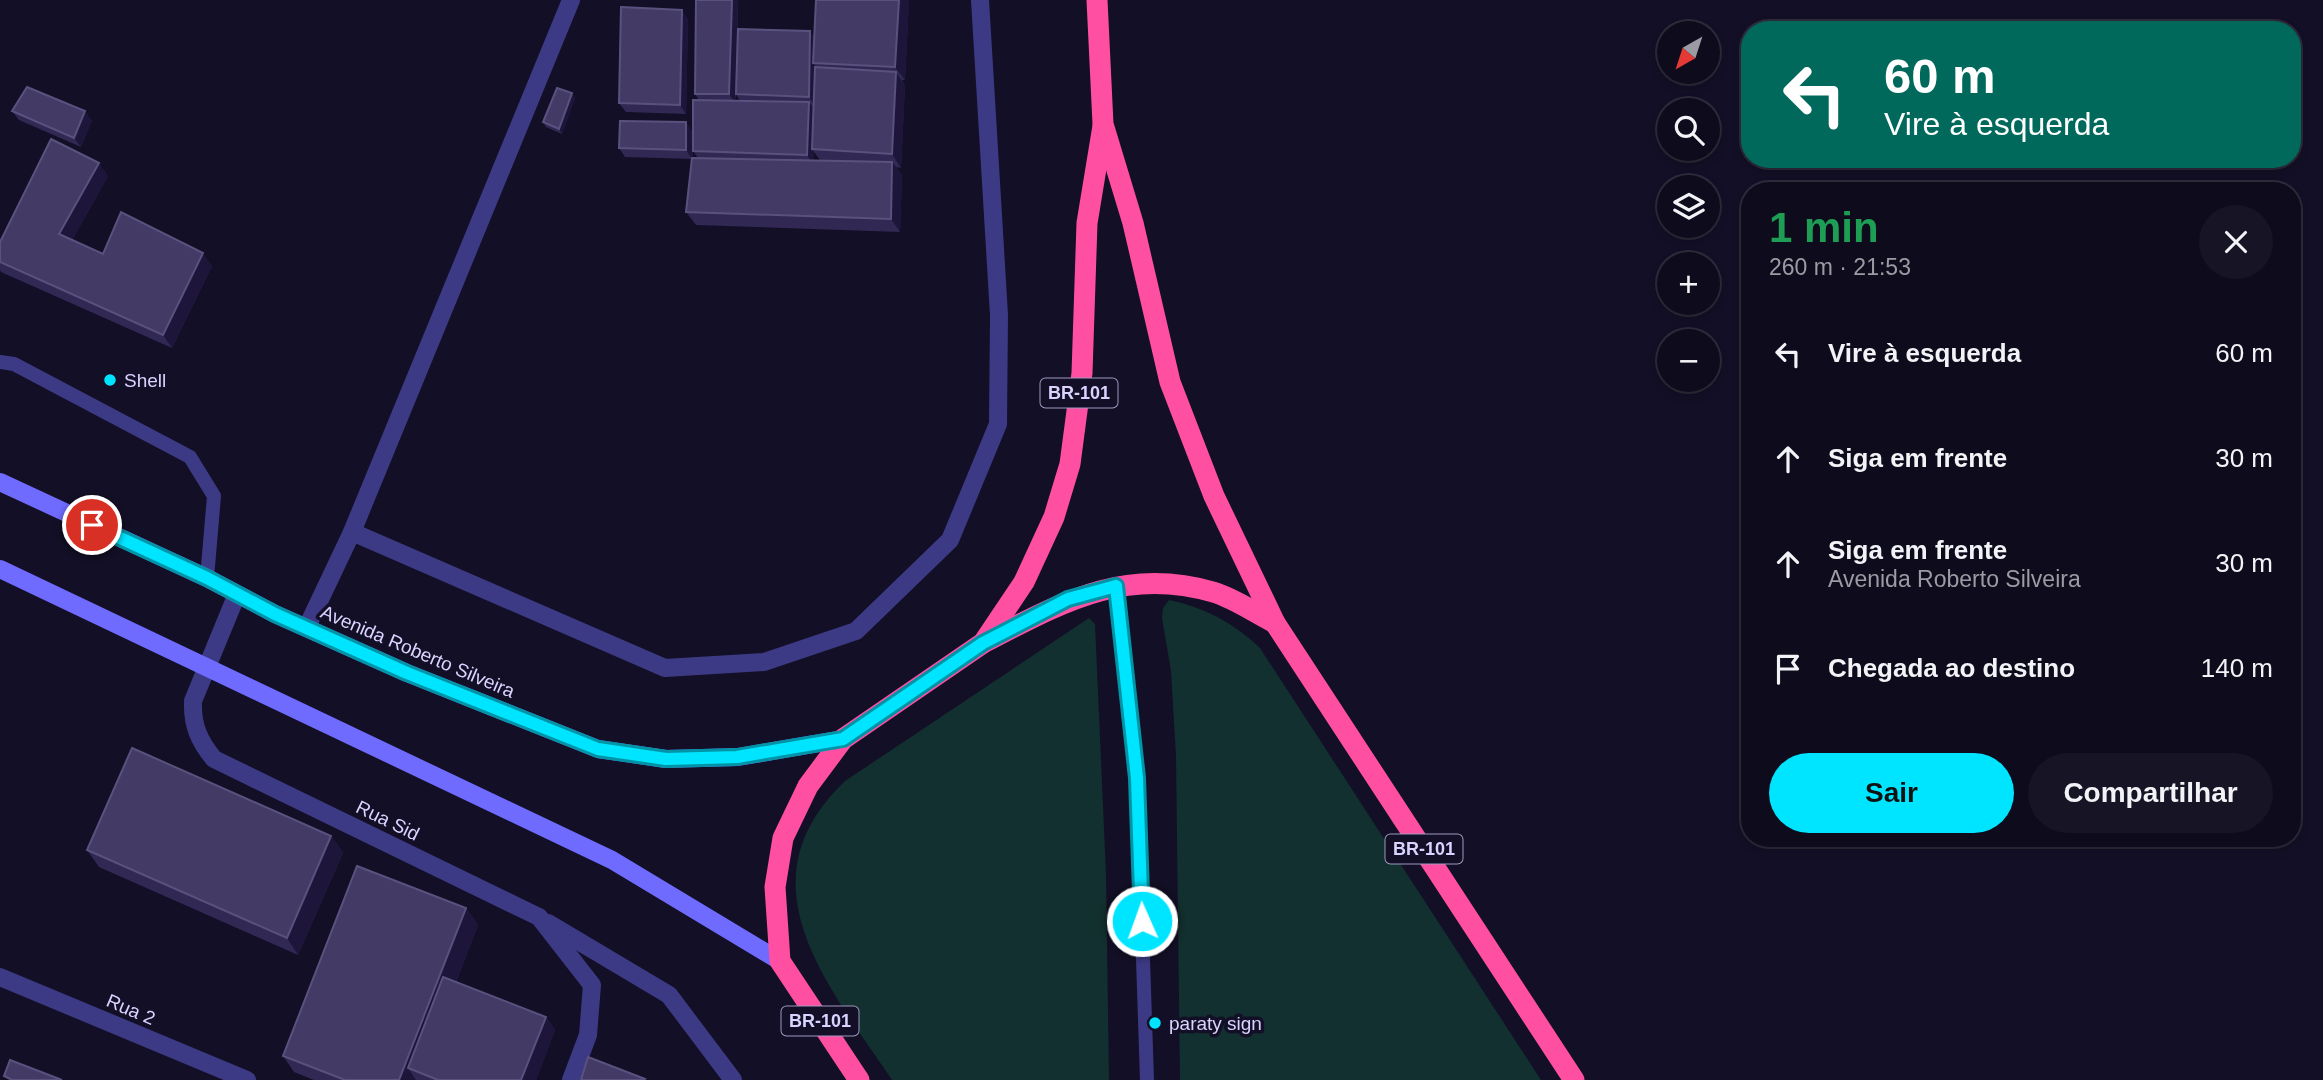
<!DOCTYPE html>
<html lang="pt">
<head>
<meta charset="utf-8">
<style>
  :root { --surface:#0e0b1c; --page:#171425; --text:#f1f3f6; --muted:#9b9ba3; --line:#2e2b3b; --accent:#00e5ff }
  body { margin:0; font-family:Helvetica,sans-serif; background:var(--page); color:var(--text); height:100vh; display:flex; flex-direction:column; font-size:26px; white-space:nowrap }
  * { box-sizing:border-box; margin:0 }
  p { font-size:23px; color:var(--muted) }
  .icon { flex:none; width:38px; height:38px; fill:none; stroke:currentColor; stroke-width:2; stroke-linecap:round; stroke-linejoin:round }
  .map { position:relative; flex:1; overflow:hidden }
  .details { position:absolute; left:1741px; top:182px; width:560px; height:665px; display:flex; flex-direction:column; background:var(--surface); border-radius:28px; box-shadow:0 4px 10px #0003,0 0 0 2px var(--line) }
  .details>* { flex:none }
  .banner { position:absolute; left:1741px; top:21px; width:560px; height:147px; border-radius:28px; box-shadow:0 4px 10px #0003,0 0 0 2px var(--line); background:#00695c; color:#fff; overflow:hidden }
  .needle { width:46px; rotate:219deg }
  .tools { position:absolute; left:1657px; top:21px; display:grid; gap:14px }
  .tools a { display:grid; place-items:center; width:63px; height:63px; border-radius:50%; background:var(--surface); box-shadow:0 4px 10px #0003,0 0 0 2px var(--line); font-size:35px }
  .pin { position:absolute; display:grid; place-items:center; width:60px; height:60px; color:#fff; margin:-30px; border:4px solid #fff; border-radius:50%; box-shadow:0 2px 7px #0007 }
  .me { position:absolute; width:77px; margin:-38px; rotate:358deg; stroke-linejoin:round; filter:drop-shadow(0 0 5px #0008) }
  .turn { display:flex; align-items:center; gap:24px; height:147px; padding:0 28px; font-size:32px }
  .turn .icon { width:91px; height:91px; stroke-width:2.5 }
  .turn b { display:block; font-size:49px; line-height:60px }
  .round { display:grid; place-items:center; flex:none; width:74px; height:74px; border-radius:37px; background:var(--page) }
  .headline { display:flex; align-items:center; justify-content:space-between; height:119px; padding:0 28px }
  h1 { font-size:42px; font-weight:700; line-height:52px; color:#1e9e55 }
  .primary-button { display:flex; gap:14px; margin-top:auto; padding:14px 28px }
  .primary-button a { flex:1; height:80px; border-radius:42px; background:var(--accent); color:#111; font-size:28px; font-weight:700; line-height:80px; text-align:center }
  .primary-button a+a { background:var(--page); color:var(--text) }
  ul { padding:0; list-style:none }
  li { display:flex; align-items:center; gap:21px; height:105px; padding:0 28px }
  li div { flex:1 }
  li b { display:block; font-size:26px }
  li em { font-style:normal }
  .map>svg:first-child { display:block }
  .green { fill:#12302f }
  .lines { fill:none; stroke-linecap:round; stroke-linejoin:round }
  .lane { stroke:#3d3a85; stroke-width:14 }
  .street { stroke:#3d3a85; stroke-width:18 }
  .secondary { stroke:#6f6bff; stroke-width:18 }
  .highway { stroke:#ff4fa3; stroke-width:21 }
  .wall { fill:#312854; fill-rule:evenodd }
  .shaded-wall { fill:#1d163a }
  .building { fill:#433a66; stroke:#5a527e; stroke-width:2 }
  .route-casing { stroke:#0095a6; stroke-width:18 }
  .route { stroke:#00e5ff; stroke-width:12 }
  .poi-dot { fill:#00e5ff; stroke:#130f26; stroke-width:2.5 }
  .labels { text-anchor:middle; stroke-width:7; stroke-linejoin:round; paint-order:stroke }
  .shield { fill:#130f26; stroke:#9e99be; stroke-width:2 }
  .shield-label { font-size:18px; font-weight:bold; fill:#d9d4ff }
  .poi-label { font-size:19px; fill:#d9d4ff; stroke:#130f26; text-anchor:start }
  .street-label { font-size:19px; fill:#d9d4ff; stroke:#130f26 }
</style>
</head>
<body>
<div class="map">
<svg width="2323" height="1080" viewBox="0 0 2323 1080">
  <rect width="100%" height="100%" fill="#130f26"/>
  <g class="green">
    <path d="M1169 600C1204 607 1234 623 1260 648L1541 1080H1180L1176 756 1171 671 1162 618 1163 608Z"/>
    <path d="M1089 618 1095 624 1106 874 1109 1080H892C829 986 738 883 845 781Z"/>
  </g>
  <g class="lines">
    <g class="lane">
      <polyline points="0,362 14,364 190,457 214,496 207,578"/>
      <polyline points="1116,586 1137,778 1147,1080"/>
    </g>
    <g class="street">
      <polyline points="352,532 665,668 764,662 856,631 950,540 998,424 999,315 980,0"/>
      <path d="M237 594 193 701C192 725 199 741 214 759L539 917 592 985 588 1035 571 1080"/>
      <polyline points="307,627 352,532 571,0"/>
      <polyline points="548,923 669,995 733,1080"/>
      <polyline points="0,977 247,1080"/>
    </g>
    <g class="secondary">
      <polyline points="0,482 207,578 275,614 407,673 598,749 666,759 738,757 843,739"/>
      <polyline points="0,569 612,860 780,961"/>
    </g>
    <g class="highway">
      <polyline points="1097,0 1103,124 1133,223 1170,382 1214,496 1275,623 1574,1080"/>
      <path d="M985 642C1061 603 1124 566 1213 592 1234 598 1255 613 1275 623"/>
      <polyline points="859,1080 780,961 775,887 783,838 808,786 843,739 983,643 1024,582 1054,517 1070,464 1082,373 1087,223 1103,126"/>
    </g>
  </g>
  <g class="wall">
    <path d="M738 0 736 89 815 38 909 0 905 80H902L905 86 901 168 896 167 902 175 900 232 696 225 686 212 692 159 625 157 619 148 686 122 692 132 693 158H698L693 151 699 100 695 94ZM736 94 740 101H735ZM814 152 820 160H813Z"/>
    <polygon points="688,19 686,114 626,112 619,103"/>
    <polygon points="572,93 575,98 562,134 546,127 543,122"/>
    <polygon points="12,111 92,120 81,147 19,120"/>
    <polygon points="108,176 72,240 103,254 212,266 172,348 1,272 0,270 0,242"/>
    <polygon points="331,836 343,853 298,955 99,867 87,850"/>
    <polygon points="466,908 478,925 456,982 546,1017 555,1030 536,1080 314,1080 294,1072 283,1056"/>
  </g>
  <g class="shaded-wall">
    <polygon points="732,0 738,0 735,103 729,94"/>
    <polygon points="899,0 909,0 905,80 895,67"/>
    <polygon points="682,10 688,19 686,114 680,105"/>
    <polygon points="810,31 816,40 813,63 816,67 816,107 809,97"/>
    <polygon points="896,72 905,86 901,168 892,154"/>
    <polygon points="572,93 575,98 562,134 559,129"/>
    <polygon points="809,102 816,111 812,149 814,152 813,164 807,155"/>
    <polygon points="85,111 92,120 81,147 74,138"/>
    <polygon points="686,122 692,132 693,160 686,150"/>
    <polygon points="892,162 902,175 900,232 891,219"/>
    <polygon points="99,163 108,176 68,247 59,234"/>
    <polygon points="203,253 212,266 172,348 163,335"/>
    <polygon points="331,836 343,853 298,955 287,938"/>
    <polygon points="466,908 478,925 420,1073 408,1068 416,1080 399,1080"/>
    <polygon points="546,1017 555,1030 536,1080 521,1080"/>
  </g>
  <g class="building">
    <polygon points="696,0 732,0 729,94 695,94"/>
    <polygon points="816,0 899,0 895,67 813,63"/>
    <polygon points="621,7 682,10 680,105 619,103"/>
    <polygon points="738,29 810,31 809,97 736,94"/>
    <polygon points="815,67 896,72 892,154 812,149"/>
    <polygon points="27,87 85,111 74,138 12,111"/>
    <polygon points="557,88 572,93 559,129 543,122"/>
    <polygon points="693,100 809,102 807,155 693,151"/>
    <polygon points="620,121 686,122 686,150 619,148"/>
    <polygon points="51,139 99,163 59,234 103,254 121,212 203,253 163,335 0,262 0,242"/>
    <polygon points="692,158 892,162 891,219 686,212"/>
    <polygon points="132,748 331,836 287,938 87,850"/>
    <polygon points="357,866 466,908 399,1080 345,1080 283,1056"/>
    <polygon points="443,977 546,1017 521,1080 438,1080 408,1068"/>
    <polygon points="588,1057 645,1079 644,1080 581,1080"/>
    <polygon points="10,1060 62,1080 12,1080 4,1076"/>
  </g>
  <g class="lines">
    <defs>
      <polyline id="route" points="92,525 207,578 275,614 407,673 598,749 666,759 737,757 843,739 983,643 1068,599 1116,586 1137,778 1142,921"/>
    </defs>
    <use href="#route" class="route-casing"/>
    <use href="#route" class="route"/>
  </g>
  <g class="poi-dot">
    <circle cx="110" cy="380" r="7"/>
    <circle cx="1155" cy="1023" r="7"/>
  </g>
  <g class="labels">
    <g class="shield">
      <rect x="1040.5" y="378.5" width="77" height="29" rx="5"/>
      <rect x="1385.5" y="834.5" width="77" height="29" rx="5"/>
      <rect x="781.5" y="1006.5" width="77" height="29" rx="5"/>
    </g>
    <g class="shield-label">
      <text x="1079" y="399">BR-101</text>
      <text x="1424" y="855">BR-101</text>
      <text x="820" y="1027">BR-101</text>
    </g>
    <g class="poi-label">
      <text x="124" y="387">Shell</text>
      <text x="1169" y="1030">paraty sign</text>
    </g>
    <g class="street-label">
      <text transform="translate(418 651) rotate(23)" y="7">Avenida Roberto Silveira</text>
      <text transform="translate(388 820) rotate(26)" y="7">Rua Sid</text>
      <text transform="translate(131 1009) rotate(23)" y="7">Rua 2</text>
    </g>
  </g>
</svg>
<div class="tools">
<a><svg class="needle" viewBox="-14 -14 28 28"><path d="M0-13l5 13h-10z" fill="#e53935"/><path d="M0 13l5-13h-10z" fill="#9b9ba3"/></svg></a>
<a><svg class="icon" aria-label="search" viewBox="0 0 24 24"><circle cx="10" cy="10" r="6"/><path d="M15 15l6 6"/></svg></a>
<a><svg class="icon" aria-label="layers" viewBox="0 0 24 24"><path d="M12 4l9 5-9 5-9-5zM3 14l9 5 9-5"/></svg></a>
<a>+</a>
<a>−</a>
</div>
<div class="pin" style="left:92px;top:525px;background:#d93025"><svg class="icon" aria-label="arrive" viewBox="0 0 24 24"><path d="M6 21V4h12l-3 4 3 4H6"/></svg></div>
<svg class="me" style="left:1142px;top:921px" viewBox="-20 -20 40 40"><circle r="17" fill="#00e5ff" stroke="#fff" stroke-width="3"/><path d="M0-11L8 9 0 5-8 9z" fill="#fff"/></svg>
<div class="banner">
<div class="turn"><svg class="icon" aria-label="left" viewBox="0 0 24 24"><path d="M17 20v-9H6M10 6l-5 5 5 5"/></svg><div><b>60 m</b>Vire à esquerda</div></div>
</div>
<section class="details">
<div class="headline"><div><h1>1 min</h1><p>260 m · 21:53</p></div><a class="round"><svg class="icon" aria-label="close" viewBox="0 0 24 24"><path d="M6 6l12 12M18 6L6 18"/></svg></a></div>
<ul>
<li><svg class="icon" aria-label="left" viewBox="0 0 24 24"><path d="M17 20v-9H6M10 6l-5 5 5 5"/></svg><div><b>Vire à esquerda</b></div><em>60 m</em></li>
<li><svg class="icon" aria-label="ahead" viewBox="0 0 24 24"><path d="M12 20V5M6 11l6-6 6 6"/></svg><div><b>Siga em frente</b></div><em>30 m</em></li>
<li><svg class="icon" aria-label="ahead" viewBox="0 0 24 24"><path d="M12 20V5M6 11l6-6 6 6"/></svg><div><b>Siga em frente</b><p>Avenida Roberto Silveira</p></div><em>30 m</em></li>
<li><svg class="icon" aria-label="arrive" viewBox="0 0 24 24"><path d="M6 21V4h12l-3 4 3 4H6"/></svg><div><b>Chegada ao destino</b></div><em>140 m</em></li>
</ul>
<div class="primary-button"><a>Sair</a><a>Compartilhar</a></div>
</section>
</div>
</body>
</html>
